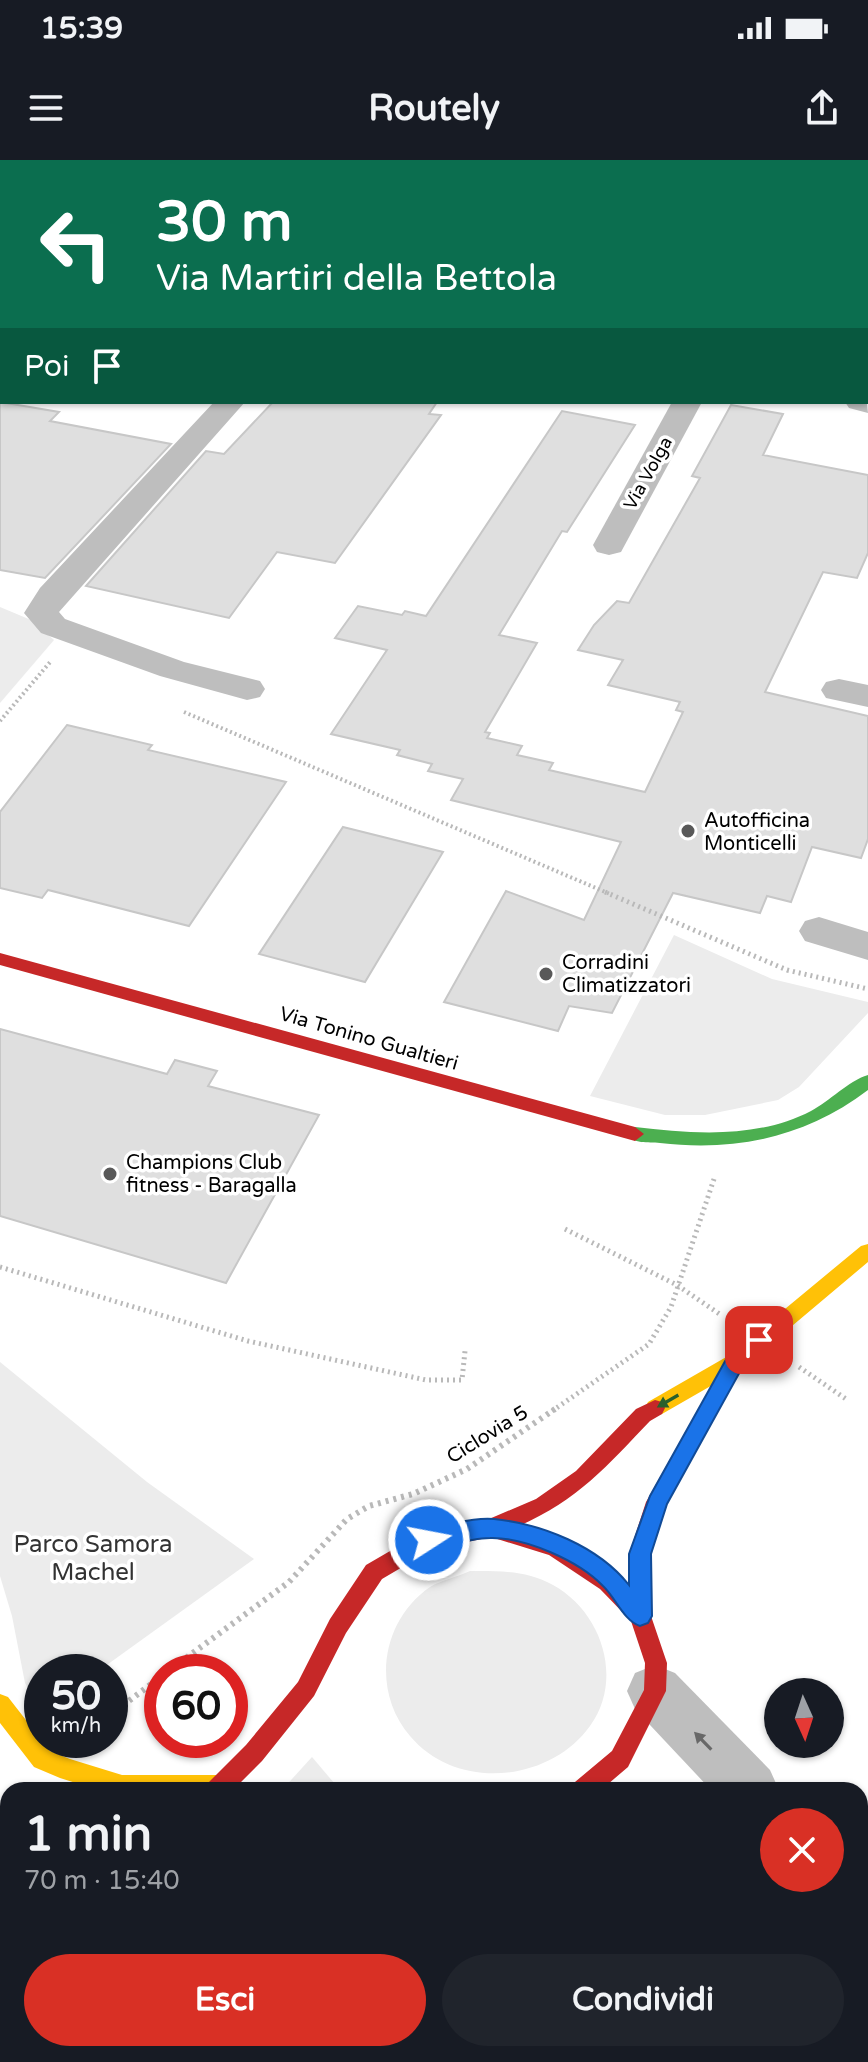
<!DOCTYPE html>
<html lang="it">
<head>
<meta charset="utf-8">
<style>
  :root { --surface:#171b24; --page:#20242c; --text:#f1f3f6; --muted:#9ea1a6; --accent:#d93025 }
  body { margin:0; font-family:"Varela Round",sans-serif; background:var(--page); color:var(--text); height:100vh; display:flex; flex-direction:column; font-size:30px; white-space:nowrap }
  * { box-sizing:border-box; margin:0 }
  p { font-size:26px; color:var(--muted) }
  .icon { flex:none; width:44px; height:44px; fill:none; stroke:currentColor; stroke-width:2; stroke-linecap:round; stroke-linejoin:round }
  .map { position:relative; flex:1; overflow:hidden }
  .sheet { position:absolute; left:0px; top:1622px; width:868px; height:280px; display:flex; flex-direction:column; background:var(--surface); border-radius:24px 24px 0 0; box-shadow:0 2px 6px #0004 }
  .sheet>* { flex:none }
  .top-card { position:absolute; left:0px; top:0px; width:868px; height:244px; box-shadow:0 2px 6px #0004; background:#0b6e4f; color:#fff; overflow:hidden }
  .needle { width:52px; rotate:177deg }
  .buttons { position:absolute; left:764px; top:1518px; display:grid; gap:16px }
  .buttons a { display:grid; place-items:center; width:80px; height:80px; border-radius:50%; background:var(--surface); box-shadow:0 2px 6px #0004; font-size:40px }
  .speed { position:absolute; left:24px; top:1494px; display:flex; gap:16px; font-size:40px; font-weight:700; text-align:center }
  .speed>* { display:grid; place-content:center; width:104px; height:104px; border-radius:50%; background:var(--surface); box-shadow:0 2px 6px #0004; line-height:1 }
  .speed small { font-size:20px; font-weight:400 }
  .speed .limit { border:12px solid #d22; background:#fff; color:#111 }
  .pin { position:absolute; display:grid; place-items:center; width:68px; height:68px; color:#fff; margin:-34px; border-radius:16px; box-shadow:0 4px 12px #0006 }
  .me { position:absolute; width:88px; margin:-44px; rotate:79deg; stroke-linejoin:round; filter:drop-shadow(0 0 6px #0008) }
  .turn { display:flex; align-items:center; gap:28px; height:168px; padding:0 24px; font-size:36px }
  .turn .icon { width:104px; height:104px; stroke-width:2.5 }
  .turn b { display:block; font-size:56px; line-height:68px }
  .then { display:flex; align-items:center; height:76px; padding:0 24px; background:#0003; gap:16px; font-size:30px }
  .round { display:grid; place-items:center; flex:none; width:84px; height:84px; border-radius:42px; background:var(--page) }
  .summary { display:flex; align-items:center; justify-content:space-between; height:136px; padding:0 24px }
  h1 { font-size:48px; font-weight:700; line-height:60px }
  .cta { display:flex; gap:16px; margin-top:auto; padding:16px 24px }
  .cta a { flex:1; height:92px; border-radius:48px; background:var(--accent); color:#fff; font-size:32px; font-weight:700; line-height:92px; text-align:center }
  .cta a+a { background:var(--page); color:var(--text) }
  .status { display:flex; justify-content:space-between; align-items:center; height:56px; padding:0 40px; background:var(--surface); direction:ltr }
  .status svg { height:22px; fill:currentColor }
  header { display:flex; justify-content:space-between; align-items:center; height:104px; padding:0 24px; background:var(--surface); font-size:36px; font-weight:700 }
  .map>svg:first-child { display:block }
  .green { fill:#ececec }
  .building { fill:#dfdfdf; stroke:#c7c7c7; stroke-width:2 }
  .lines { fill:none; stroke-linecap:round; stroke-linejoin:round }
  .path-far2 { stroke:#b9b9b9; stroke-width:4; stroke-dasharray:2 3; stroke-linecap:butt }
  .path-far1 { stroke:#b9b9b9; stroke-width:5; stroke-dasharray:2 4; stroke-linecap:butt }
  .path { stroke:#b9b9b9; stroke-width:6; stroke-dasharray:3 5; stroke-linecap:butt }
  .street { fill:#bebebe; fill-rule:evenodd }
  .fast { fill:#4caf50; fill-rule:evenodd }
  .slow { fill:#ffc107; fill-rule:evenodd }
  .jam { fill:#c62828; fill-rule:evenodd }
  .oneway { fill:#2a602c }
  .oneway2 { fill:#686868 }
  .route { fill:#1a73e8; stroke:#114b97; stroke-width:2 }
  .poi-dot { fill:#595959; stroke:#fff; stroke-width:3 }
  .labels { text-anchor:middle; stroke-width:7; stroke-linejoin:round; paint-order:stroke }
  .far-street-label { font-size:18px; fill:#000; stroke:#fff }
  .poi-label { font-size:20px; fill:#000; stroke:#fff; text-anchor:start }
  .street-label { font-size:20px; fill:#000; stroke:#fff }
  .near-park-label { font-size:24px; fill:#333; stroke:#fff }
</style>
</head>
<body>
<div class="status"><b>15:39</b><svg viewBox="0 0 49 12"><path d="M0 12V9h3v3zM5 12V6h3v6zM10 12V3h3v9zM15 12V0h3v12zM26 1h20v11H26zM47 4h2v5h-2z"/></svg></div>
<header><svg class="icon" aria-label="menu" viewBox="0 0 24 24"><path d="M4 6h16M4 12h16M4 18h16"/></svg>Routely<svg class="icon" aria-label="share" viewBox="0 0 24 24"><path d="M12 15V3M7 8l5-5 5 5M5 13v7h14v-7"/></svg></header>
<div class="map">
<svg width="868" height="1902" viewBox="0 0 868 1902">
  <rect width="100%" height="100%" fill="#fff"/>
  <g class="green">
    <polygon points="32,0 322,0 31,2"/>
    <polygon points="0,447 31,460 54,480 0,543"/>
    <polygon points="674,775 772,819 868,842 868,853 799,927 778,940 705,955 665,955 590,936"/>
    <polygon points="0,1202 147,1322 254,1399 97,1512 42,1512 42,1553 25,1523 12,1456 0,1416"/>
    <path d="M470 1411C498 1411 527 1410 553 1425 602 1452 624 1519 590 1566 550 1622 457 1632 410 1576 371 1530 381 1461 430 1427 441 1420 458 1417 470 1411Z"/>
    <polygon points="312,1597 340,1630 282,1630"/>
    <polygon points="8,1776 8,1894 178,1894 178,1902 0,1902 0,1779"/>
  </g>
  <g class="building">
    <polygon points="0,242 59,252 50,261 171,284 45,418 0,410"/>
    <polygon points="273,242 437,242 429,254 441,255 335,403 277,392 229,458 86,426 206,291 224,294"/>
    <polygon points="731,245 783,254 763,295 868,315 868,393 857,418 823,412 765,532 868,556 868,679 861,698 812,687 791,742 767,736 760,753 673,733 612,853 569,846 558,871 444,842 506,731 584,760 621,682 451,640 463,619 428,611 432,604 397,595 400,590 331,574 387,490 335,478 358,446 402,455 405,451 426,456 562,251 635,265 567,372 562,371 499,475 537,483 485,572 490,573 487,578 522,586 517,595 553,603 549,610 645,632 683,552 676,550 680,542 608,525 623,500 578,490 594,465 617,441 629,443 700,318 692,316"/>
    <polygon points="67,565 152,585 148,590 286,622 189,766 48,730 42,738 0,728 0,652"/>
    <polygon points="343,667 443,692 365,822 259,794"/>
    <polygon points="0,869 167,914 175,900 217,911 208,926 319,955 226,1123 0,1056"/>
  </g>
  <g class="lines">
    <g class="path-far2">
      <polyline points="184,552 610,734"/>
      <polyline points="0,561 51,501"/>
    </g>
    <g class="path-far1">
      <polyline points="605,732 787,810 868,829"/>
      <polyline points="565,1069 677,1125 721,1155"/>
      <polyline points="0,1107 248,1181 426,1220 462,1220 465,1191"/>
      <polyline points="799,1207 846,1239"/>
      <polyline points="552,1251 649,1184 671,1147 714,1019"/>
    </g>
    <g class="path">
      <polyline points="167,1512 289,1422 347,1359 369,1346 413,1334 467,1309 555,1249"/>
      <polyline points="110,1555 162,1516"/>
    </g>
    <g class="street">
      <rect x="0" y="88" width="2" height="16"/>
      <polygon points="866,235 868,253 849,248 845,242 866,242"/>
      <polygon points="214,242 245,242 59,452 65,459 184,502 260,521 265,529 260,537 247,540 160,516 41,473 24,453 40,428"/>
      <polygon points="672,242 702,242 621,392 609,395 597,392 593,385"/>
      <polygon points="839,519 868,525 868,547 826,538 821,530 826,522"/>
      <polygon points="819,757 868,772 868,800 805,781 799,771 805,761"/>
      <polygon points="655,1505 675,1513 770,1610 779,1630 711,1630 635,1549 627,1531 635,1513"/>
      <polygon points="860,1662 868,1664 868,1722 860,1720"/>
    </g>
    <path class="fast" d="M868 915V930C806 977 736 992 660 983 648 982 633 984 626 974L635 967C693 974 757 979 811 951 830 941 848 921 868 915Z"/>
    <g class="slow">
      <polygon points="868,1084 868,1102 742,1208 662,1254 655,1256 648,1254 645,1248 648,1242 728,1196 861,1086"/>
      <polygon points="0,1534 8,1537 50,1591 70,1599 122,1615 223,1615 231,1618 235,1626 233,1630 98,1630 60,1618 34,1607 0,1563"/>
      <polygon points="223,1894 250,1894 247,1902 220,1902"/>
    </g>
    <g class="jam">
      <polygon points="0,793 635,967 644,974 635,981 0,805"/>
      <path d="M735 1194 742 1196 745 1202 667 1344 651 1394V1456L667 1503 666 1531 628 1607 601 1630H571L575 1622 612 1591 644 1530 645 1503 631 1461 600 1429 549 1395 491 1377 433 1389 382 1419 346 1473 314 1536 262 1601 233 1630H205L209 1622 246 1585 298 1522 330 1459 366 1405 421 1373 489 1359 536 1339 576 1311 636 1249 655 1240 662 1242 665 1248 662 1254 650 1261C607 1306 578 1340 519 1366L582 1391 629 1428V1394L646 1342 728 1196Z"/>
      <polygon points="8,1715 8,1739 0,1742 0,1718"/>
    </g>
  </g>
  <defs><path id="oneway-solid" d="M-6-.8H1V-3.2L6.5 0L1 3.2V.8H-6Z" transform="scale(2)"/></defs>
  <use class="oneway" href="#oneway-solid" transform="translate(668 1241) rotate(150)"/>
  <use class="oneway2" href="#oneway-solid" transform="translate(703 1581) rotate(-134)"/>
  <path class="route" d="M759 1172 769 1180 742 1208 667 1344 651 1394 652 1456 648 1463 640 1466C623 1460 616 1438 603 1426 579 1401 525 1377 490 1378 470 1378 448 1386 429 1390L421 1387 418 1380 421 1373C440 1366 473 1357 494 1359 542 1364 598 1386 629 1425V1394L650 1336 728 1196Z"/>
  <g class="poi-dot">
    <circle cx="688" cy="671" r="8"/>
    <circle cx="546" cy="814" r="8"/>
    <circle cx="110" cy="1014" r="8"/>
  </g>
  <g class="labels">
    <g class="far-street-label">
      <text transform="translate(648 313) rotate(-61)" y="6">Via Volga</text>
    </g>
    <g class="poi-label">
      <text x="704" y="667">Autofficina<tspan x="704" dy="23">Monticelli</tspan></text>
      <text x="562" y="809">Corradini<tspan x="562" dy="23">Climatizzatori</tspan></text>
      <text x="126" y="1009">Champions Club<tspan x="126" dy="23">fitness - Baragalla</tspan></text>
    </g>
    <g class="street-label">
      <text transform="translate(369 878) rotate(16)" y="7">Via Tonino Gualtieri</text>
      <text transform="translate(487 1274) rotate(-32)" y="7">Ciclovia 5</text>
    </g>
    <g class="near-park-label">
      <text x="93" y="1392">Parco Samora<tspan x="93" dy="28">Machel</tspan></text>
    </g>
  </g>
</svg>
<div class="buttons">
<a><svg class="needle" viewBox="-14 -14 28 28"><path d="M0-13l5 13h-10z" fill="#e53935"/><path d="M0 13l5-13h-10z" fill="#9ea1a6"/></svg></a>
</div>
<div class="speed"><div>50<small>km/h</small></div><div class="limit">60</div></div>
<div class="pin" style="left:759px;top:1180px;background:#d93025"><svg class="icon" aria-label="arrive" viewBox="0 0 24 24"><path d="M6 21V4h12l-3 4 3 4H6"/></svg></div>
<svg class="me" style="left:429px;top:1380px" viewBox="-20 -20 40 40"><circle r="17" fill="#1a73e8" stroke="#fff" stroke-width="3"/><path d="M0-11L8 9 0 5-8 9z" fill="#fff"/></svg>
<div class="top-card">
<div class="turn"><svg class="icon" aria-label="left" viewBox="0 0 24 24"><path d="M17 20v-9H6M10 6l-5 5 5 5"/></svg><div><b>30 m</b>Via Martiri della Bettola</div></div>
<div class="then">Poi<svg class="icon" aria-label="arrive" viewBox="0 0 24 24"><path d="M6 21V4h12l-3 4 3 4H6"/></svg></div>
</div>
<section class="sheet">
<div class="summary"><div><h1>1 min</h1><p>70 m · 15:40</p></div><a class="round" style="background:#d93025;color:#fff"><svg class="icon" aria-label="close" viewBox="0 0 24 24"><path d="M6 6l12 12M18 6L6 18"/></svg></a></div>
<div class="cta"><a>Esci</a><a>Condividi</a></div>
</section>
</div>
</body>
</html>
